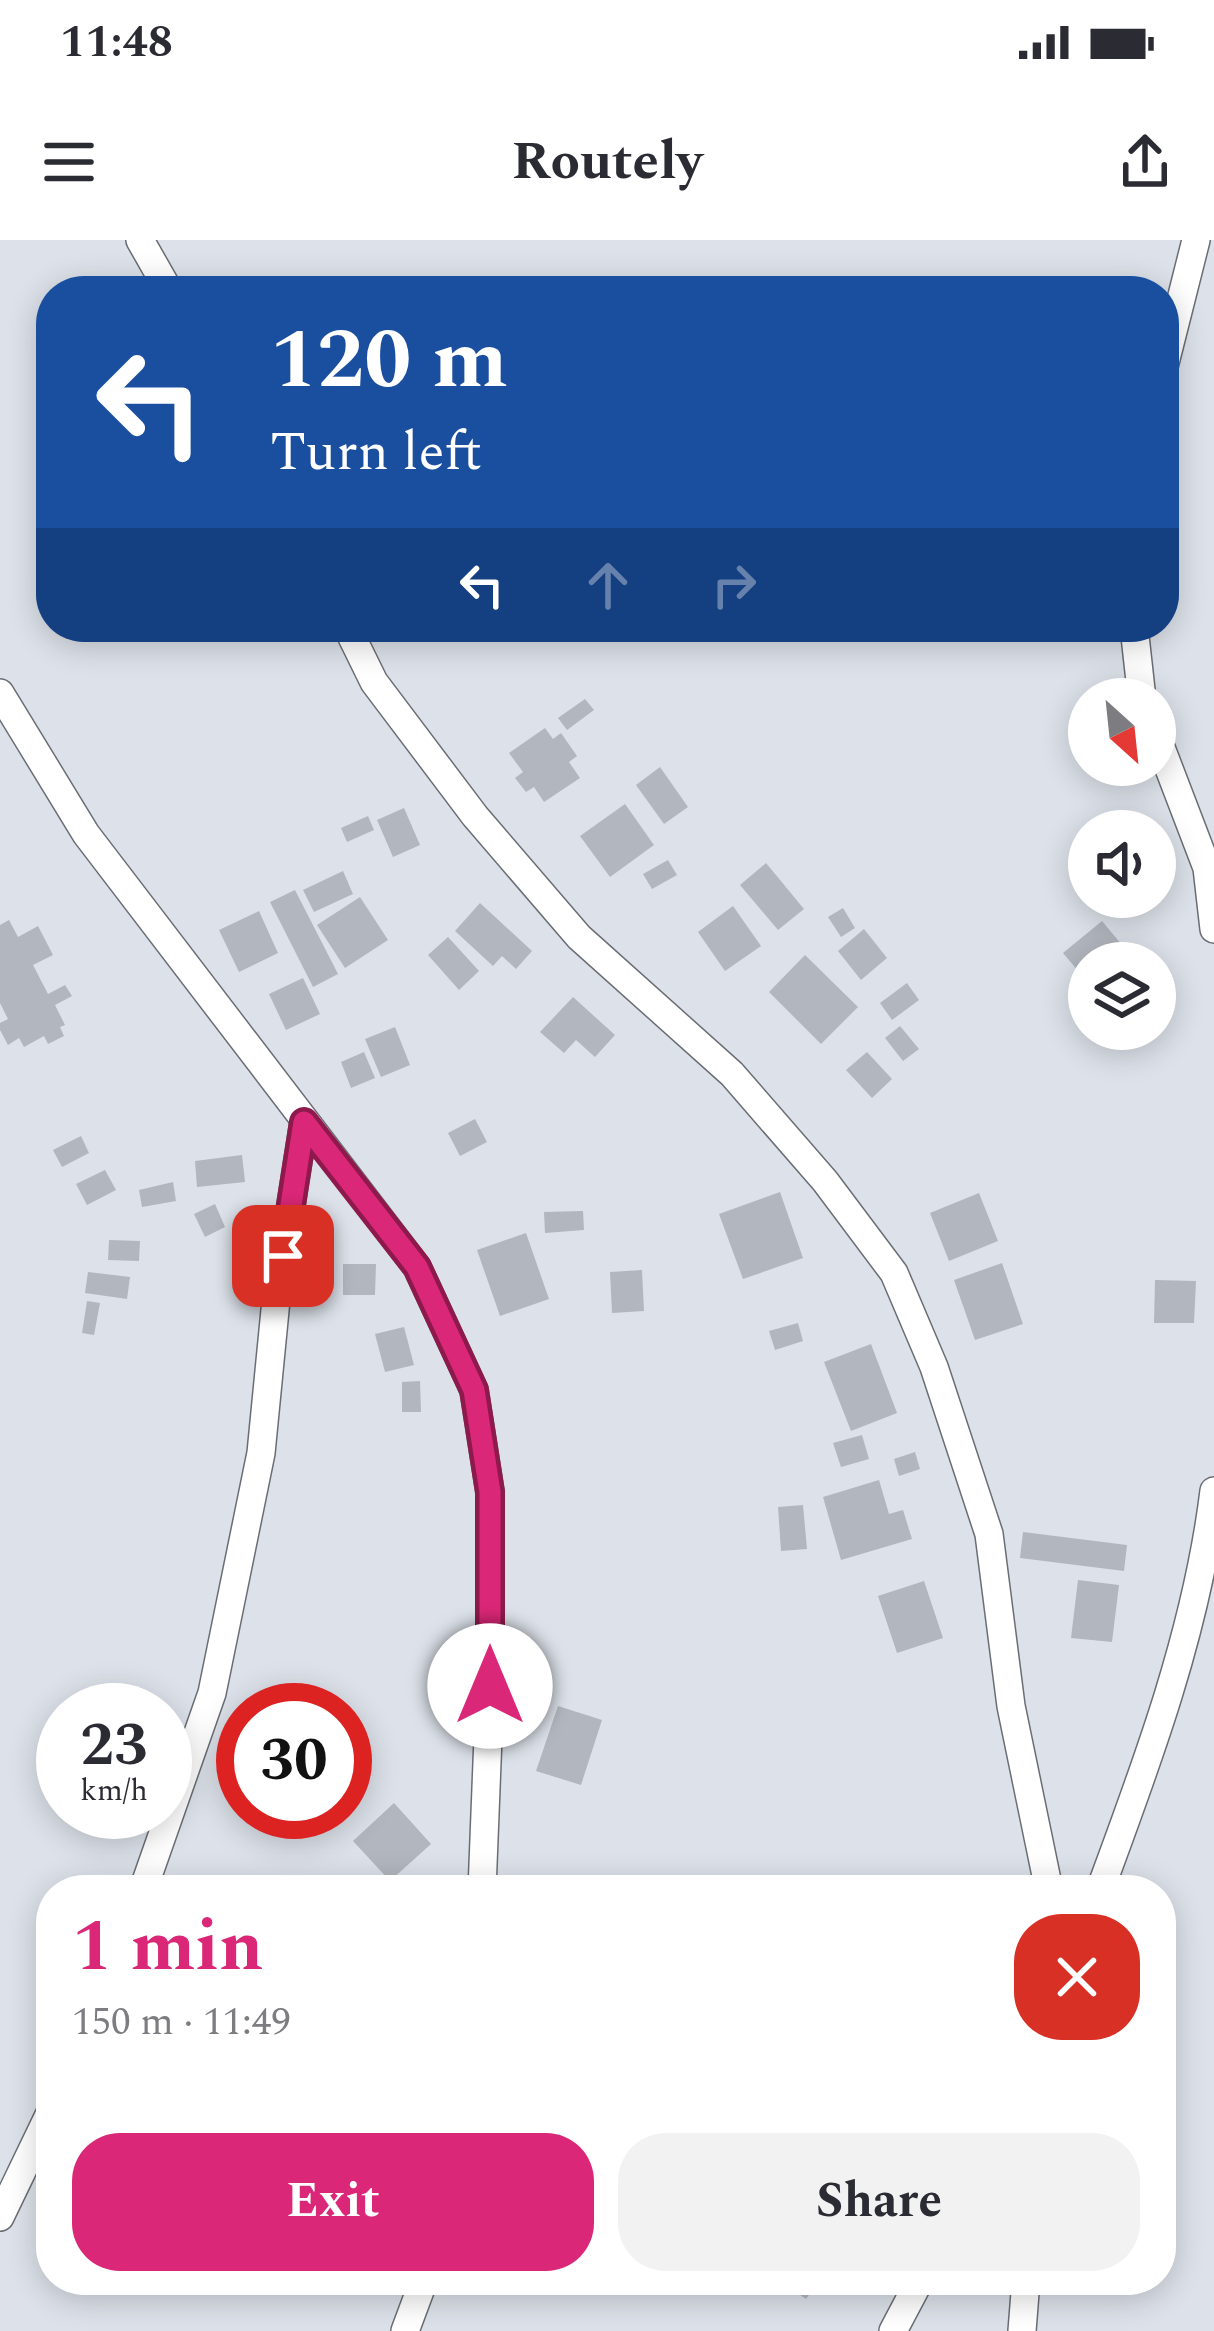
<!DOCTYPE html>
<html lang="en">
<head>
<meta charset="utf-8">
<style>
  :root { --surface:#fff; --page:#f2f2f3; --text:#2b2b33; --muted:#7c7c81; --accent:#db2777 }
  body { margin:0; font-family:Spectral,serif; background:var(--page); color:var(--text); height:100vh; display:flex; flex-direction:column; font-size:45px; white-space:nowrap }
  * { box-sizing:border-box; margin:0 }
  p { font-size:39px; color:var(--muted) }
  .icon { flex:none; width:66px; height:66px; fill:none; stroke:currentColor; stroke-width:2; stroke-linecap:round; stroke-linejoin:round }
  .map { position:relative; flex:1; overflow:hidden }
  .sheet { position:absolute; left:36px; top:1635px; width:1140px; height:420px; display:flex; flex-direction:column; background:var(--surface); border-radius:48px; box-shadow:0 6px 30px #0003 }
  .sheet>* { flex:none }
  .top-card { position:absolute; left:36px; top:36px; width:1143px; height:366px; border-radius:48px; box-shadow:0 6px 30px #0003; background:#1a4fa0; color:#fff; overflow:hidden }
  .needle { width:78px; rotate:153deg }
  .tools { position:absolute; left:1068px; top:438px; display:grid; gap:24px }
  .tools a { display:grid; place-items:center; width:108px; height:108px; border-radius:50%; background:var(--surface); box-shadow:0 6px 30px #0003; font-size:60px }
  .speed { position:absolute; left:36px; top:1443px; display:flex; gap:24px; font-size:60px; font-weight:700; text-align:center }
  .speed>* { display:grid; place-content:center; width:156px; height:156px; border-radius:50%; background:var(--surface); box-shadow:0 6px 30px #0003; line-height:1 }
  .speed small { font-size:30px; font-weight:400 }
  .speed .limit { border:18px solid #d22; background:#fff; color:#111 }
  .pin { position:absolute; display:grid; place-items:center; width:102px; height:102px; color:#fff; margin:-51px; border-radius:24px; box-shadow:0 6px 18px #0006 }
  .me { position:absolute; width:132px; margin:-66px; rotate:0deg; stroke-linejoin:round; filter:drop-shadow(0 0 9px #0008) }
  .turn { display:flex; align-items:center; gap:42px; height:252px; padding:0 36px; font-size:54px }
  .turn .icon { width:156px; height:156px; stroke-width:2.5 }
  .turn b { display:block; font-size:84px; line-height:102px }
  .lanes { display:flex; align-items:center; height:114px; padding:0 36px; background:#0003; justify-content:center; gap:60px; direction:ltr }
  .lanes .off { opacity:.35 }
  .round { display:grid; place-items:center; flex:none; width:126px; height:126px; border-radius:48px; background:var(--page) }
  .head { display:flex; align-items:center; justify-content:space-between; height:204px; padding:0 36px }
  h1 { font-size:72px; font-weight:700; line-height:90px; color:var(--accent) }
  .button { display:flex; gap:24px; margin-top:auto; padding:24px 36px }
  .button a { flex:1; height:138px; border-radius:48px; background:var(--accent); color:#fff; font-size:48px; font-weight:700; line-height:138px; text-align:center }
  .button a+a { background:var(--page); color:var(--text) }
  .status { display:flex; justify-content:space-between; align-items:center; height:84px; padding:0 60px; background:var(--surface); direction:ltr }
  .status svg { height:33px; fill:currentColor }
  header { display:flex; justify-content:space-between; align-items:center; height:156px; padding:0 36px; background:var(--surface); font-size:54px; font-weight:700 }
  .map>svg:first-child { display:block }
  .building { fill:#b2b6be }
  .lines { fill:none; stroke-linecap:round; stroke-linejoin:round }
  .minor-casing { stroke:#6a6e74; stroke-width:30 }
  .minor { stroke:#fff; stroke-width:27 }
  .route-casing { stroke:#8e194d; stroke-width:30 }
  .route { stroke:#db2777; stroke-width:21 }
</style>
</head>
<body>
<div class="status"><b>11:48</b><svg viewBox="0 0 49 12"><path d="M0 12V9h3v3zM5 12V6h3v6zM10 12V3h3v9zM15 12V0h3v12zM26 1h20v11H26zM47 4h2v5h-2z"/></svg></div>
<header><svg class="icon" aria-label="menu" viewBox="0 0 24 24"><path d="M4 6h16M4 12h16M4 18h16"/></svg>Routely<svg class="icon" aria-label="share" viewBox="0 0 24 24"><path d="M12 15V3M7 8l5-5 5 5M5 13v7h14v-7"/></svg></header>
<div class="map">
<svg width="1214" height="2091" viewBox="0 0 1214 2091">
  <rect width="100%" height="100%" fill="#dde2ea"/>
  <g class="building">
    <polygon points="585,459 594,470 567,490 558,478"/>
    <polygon points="545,488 553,499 561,493 577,516 569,522 580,538 544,562 534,547 526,552 515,538 523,532 509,513"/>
    <polygon points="660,527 688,567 664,584 636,545"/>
    <polygon points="625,564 654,605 610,637 580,596"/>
    <polygon points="404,568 420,605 393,617 377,580"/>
    <polygon points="368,576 374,590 347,602 341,588"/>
    <polygon points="668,620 677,635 652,649 643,634"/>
    <polygon points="766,623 804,669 778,690 740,645"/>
    <polygon points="343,631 353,654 314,672 303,650"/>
    <polygon points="295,650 338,734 313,747 270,662"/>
    <polygon points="360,657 388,700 345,728 317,685"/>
    <polygon points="480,663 532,711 516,729 502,716 493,726 455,691"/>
    <polygon points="733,666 761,706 725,731 698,692"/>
    <polygon points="843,668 855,688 841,697 828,677"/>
    <polygon points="259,671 278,713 239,732 219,690"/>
    <polygon points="9,680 18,697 38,686 53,715 33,725 48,754 65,745 72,756 55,765 65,785 60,787 64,796 48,804 44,796 24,807 19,798 8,805 0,790 0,783 8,779 0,763 0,685"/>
    <polygon points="1102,681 1137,723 1089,723 1089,744 1063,713"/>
    <polygon points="864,689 887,718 861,740 838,711"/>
    <polygon points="448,697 479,731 459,750 428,715"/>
    <polygon points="805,715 858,767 821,804 769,752"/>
    <polygon points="303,738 320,774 286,790 269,754"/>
    <polygon points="907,743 919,760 892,780 880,763"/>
    <polygon points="573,757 615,795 595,817 576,800 564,813 540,792"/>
    <polygon points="900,786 919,809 903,821 885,798"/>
    <polygon points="395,787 410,825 381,837 365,799"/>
    <polygon points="364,812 375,838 351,848 341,822"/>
    <polygon points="867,812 892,839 872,858 846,830"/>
    <polygon points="475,879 487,902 460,916 448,893"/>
    <polygon points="81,896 89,913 62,927 53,910"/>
    <polygon points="242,915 245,942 197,947 195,921"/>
    <polygon points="105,930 116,950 87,965 76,944"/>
    <polygon points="173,942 176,961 142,967 139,950"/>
    <polygon points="780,952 803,1018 743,1039 719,974"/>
    <polygon points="979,953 998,1001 949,1021 930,973"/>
    <polygon points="215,964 225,987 205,997 194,974"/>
    <polygon points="583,971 584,990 545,993 544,972"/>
    <polygon points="526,993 549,1059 500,1076 477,1010"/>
    <polygon points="109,1000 140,1001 139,1021 108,1020"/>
    <polygon points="1002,1023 1023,1084 975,1100 954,1040"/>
    <polygon points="343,1024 376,1024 375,1055 343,1055"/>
    <polygon points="642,1030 644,1071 612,1073 610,1032"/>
    <polygon points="88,1032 130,1037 127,1059 85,1053"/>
    <polygon points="1155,1040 1196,1041 1194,1083 1154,1083"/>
    <polygon points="87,1061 100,1063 94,1095 82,1093"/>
    <polygon points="798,1083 803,1101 775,1110 769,1091"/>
    <polygon points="404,1087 414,1125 385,1132 375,1094"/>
    <polygon points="871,1104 897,1173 851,1191 824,1122"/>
    <polygon points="420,1141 421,1172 402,1172 402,1142"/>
    <polygon points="862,1195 869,1219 841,1227 833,1203"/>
    <polygon points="915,1212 920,1229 899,1236 894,1219"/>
    <polygon points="879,1240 889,1274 903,1270 912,1299 841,1320 823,1257"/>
    <polygon points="803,1265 807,1309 781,1311 778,1267"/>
    <polygon points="1023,1292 1127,1305 1124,1331 1020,1318"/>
    <polygon points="1078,1340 1119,1345 1112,1402 1071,1398"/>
    <polygon points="924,1341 943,1398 897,1413 878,1356"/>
    <polygon points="558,1466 602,1480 581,1545 536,1531"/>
    <polygon points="394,1563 431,1604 390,1641 353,1601"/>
    <polygon points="779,2040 819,2040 806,2059"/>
  </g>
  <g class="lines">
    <defs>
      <g id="minor">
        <polyline points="140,0 169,51"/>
        <polyline points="1164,127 1196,0"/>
        <polyline points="347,387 374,442 475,576 579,697 732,834 825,941 894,1033 934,1127 989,1294 1011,1466 1049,1650"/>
        <polyline points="1134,387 1142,459"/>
        <polyline points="0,453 86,594 417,1027 474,1150 490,1252 490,1446 482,1650"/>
        <polyline points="1155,492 1207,628 1214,689"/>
        <polyline points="143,1650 212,1453 261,1213 276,1060 304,882"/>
        <path d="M1100 1650C1148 1521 1197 1389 1214 1251"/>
        <polyline points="0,1977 51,1871"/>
        <polyline points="405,2091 424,2040"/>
        <polyline points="893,2091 920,2040"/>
        <polyline points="1022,2091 1026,2040"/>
      </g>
    </defs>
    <use href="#minor" class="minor-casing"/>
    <use href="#minor" class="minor"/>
  </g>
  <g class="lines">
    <defs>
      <polyline id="route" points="283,1016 304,882 417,1027 474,1150 490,1252 490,1446"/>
    </defs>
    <use href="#route" class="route-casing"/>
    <use href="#route" class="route"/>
  </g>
</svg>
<div class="tools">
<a><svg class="needle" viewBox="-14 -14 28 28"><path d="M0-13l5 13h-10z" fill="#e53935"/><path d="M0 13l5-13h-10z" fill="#7c7c81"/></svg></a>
<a><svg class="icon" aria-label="sound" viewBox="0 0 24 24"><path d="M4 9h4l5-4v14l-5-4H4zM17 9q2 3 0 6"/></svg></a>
<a><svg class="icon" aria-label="layers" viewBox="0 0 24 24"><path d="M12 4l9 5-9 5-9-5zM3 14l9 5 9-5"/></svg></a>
</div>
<div class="speed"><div>23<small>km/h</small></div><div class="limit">30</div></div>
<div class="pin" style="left:283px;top:1016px;background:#d93025"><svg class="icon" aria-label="arrive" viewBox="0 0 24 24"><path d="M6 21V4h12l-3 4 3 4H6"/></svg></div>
<svg class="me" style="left:490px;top:1446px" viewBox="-20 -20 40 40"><circle r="19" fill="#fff"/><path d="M0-13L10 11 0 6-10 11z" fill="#db2777"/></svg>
<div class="top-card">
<div class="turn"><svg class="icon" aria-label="left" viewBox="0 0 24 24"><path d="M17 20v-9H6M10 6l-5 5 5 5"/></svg><div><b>120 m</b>Turn left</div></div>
<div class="lanes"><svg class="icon" aria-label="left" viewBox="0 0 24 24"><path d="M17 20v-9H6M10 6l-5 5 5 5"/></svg><svg class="icon off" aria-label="ahead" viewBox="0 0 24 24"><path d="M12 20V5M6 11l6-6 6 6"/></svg><svg class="icon off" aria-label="right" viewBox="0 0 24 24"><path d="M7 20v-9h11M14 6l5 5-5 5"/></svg></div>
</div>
<section class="sheet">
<div class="head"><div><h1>1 min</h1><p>150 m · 11:49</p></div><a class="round" style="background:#d93025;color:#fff"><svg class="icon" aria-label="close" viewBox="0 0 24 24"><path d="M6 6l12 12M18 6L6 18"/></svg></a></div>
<div class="button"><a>Exit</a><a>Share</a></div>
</section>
</div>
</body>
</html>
